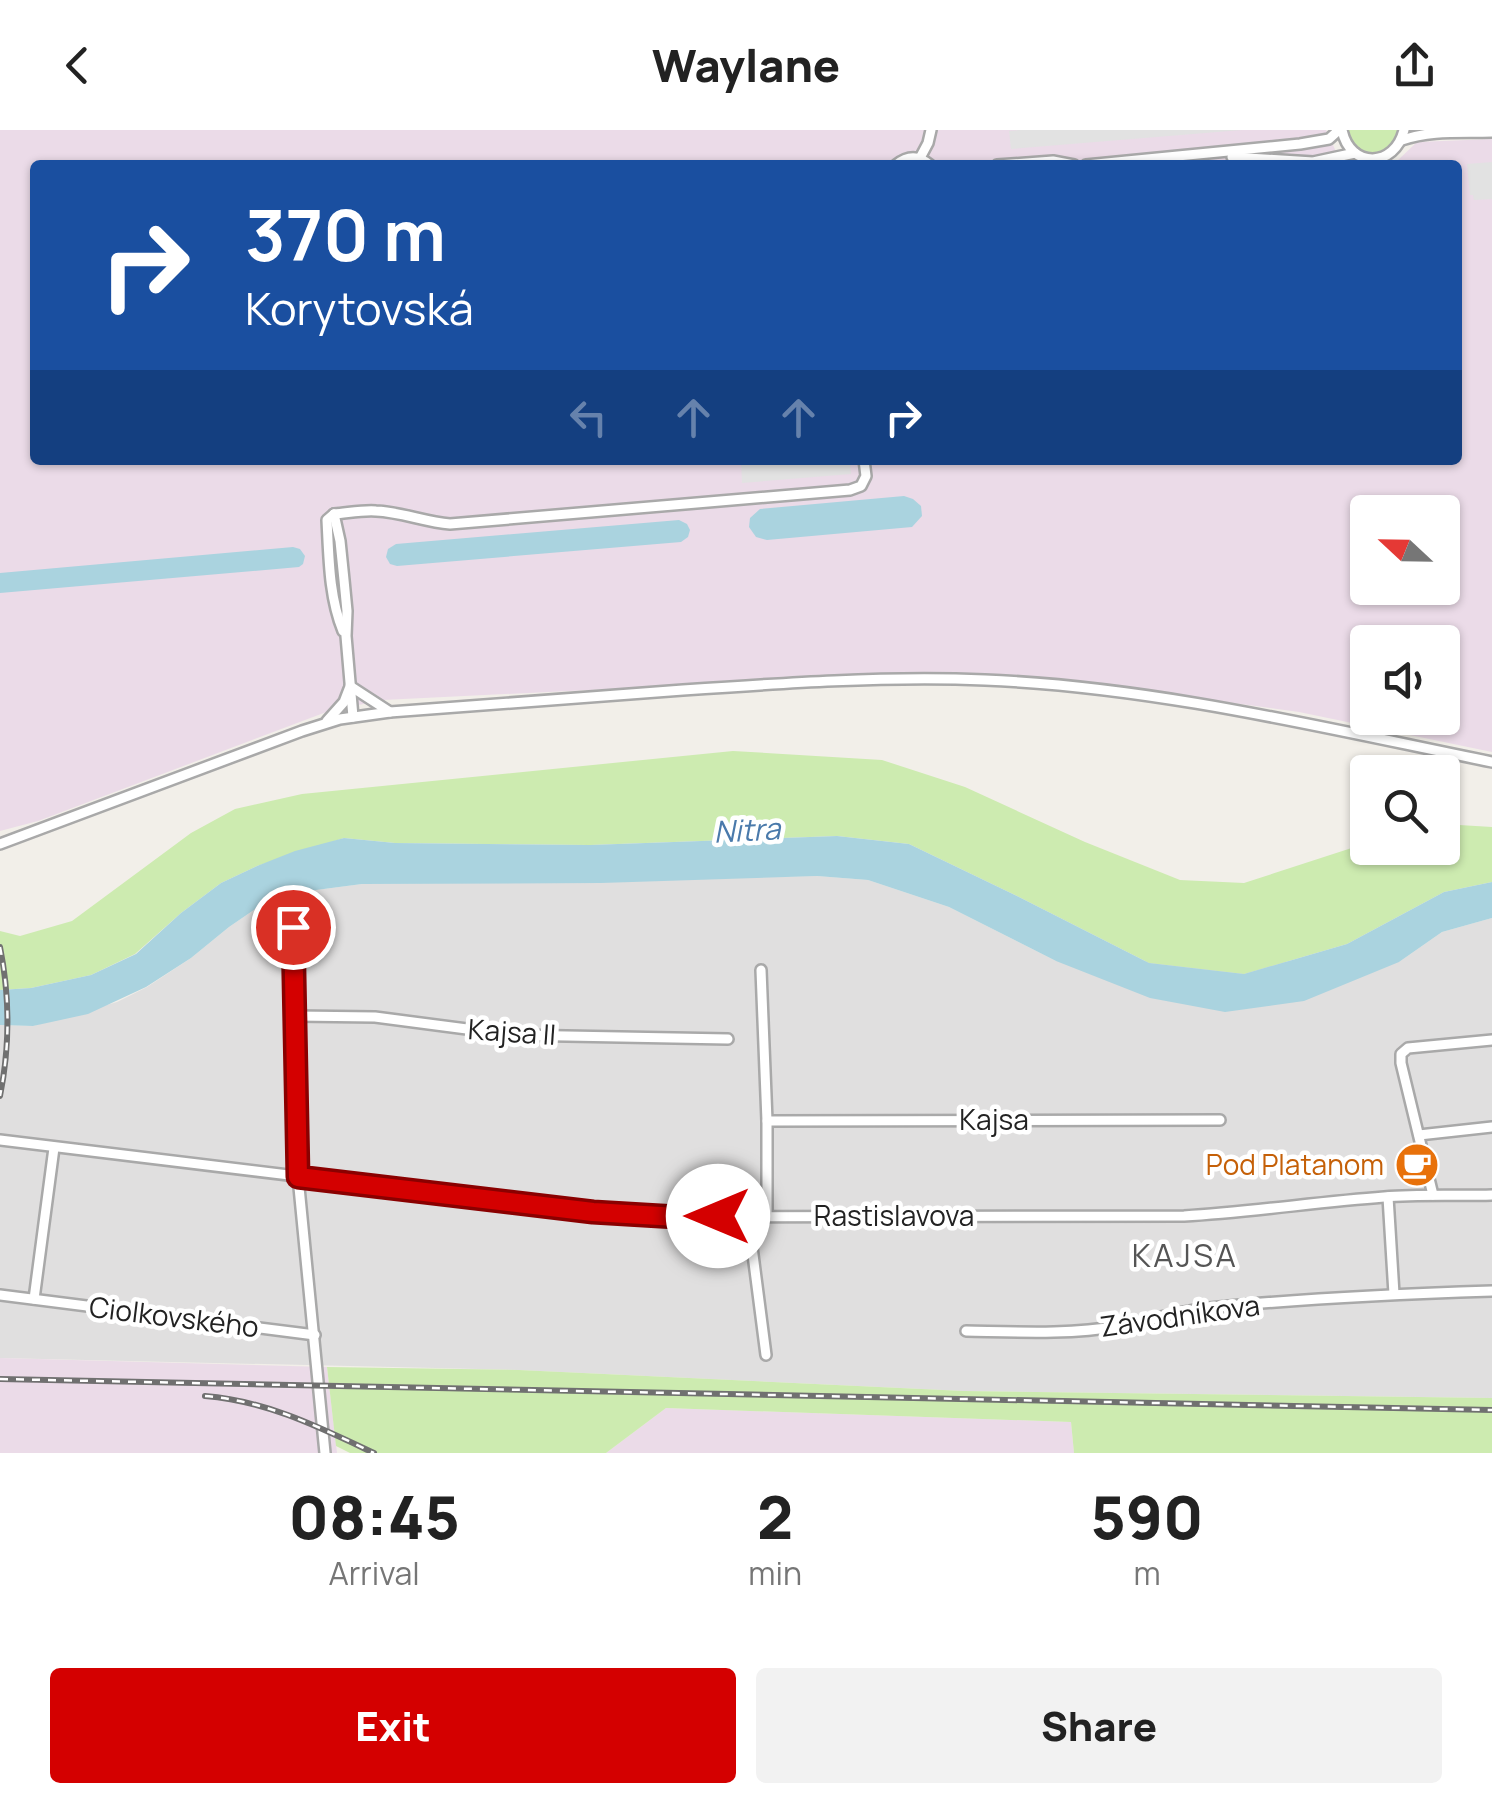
<!DOCTYPE html>
<html lang="en">
<head>
<meta charset="utf-8">
<style>
  :root { --surface:#fff; --page:#f2f2f2; --text:#222; --muted:#767676; --accent:#d40000 }
  body { margin:0; font-family:Manrope,sans-serif; background:var(--page); color:var(--text); height:100vh; display:flex; flex-direction:column; font-size:38px; white-space:nowrap }
  * { box-sizing:border-box; margin:0 }
  p { font-size:32px; color:var(--muted) }
  .icon { flex:none; width:55px; height:55px; fill:none; stroke:currentColor; stroke-width:2; stroke-linecap:round; stroke-linejoin:round }
  .map { position:relative; height:1323px; overflow:hidden }
  .side { display:flex; flex-direction:column; background:var(--surface); flex:1 }
  .side>* { flex:none }
  .banner { position:absolute; left:30px; top:30px; width:1432px; height:305px; border-radius:10px; box-shadow:0 2px 8px #0004; background:#1a4fa0; color:#fff; overflow:hidden }
  .needle { width:65px; rotate:292deg }
  .buttons { position:absolute; left:1350px; top:365px; display:grid; gap:20px }
  .buttons a { display:grid; place-items:center; width:110px; height:110px; border-radius:10px; background:var(--surface); box-shadow:0 2px 8px #0004; font-size:50px }
  .pin { position:absolute; display:grid; place-items:center; width:85px; height:85px; color:#fff; margin:-42px; border:5px solid #fff; border-radius:50%; box-shadow:0 2px 10px #0007 }
  .me { position:absolute; width:110px; margin:-55px; rotate:270deg; stroke-linejoin:round; filter:drop-shadow(0 0 8px #0008) }
  .turn { display:flex; align-items:center; gap:35px; height:210px; padding:0 50px; font-size:45px }
  .turn .icon { width:130px; height:130px; stroke-width:2.5 }
  .turn b { display:block; font-size:70px; line-height:85px }
  .lanes { display:flex; align-items:center; height:95px; padding:0 50px; background:#0003; justify-content:center; gap:50px; direction:ltr }
  .lanes .off { opacity:.35 }
  .eta { display:flex; justify-content:space-evenly; align-items:center; height:170px; text-align:center }
  .eta b { font-size:60px; font-weight:800; line-height:70px }
  .button { display:flex; gap:20px; margin-top:auto; padding:20px 50px }
  .button a { flex:1; height:115px; border-radius:10px; background:var(--accent); color:#fff; font-size:40px; font-weight:800; line-height:115px; text-align:center }
  .button a+a { background:var(--page); color:var(--text) }
  header { display:flex; justify-content:space-between; align-items:center; height:130px; padding:0 50px; background:var(--surface); font-size:45px; font-weight:800 }
  .map>svg:first-child { display:block }
  .residential { fill:#e0dfdf }
  .industrial { fill:#ebdbe8; fill-rule:evenodd }
  .grass { fill:#cdebb0 }
  .parking { fill:#e2e2e2 }
  .water { fill:#aad3df }
  .lines { fill:none; stroke-linecap:round; stroke-linejoin:round }
  .minor-casing { stroke:#a9a9a9; stroke-width:14 }
  .minor { stroke:#fff; stroke-width:9 }
  .rail-casing { stroke:#707070; stroke-width:6 }
  .rail { stroke:#fff; stroke-width:2.5; stroke-dasharray:8; stroke-linecap:butt }
  .route-casing { stroke:#8a0000; stroke-width:25 }
  .route { stroke:#d40000; stroke-width:18 }
  .labels { text-anchor:middle; stroke-width:9; stroke-linejoin:round; paint-order:stroke }
  .street-label { font-size:28px; fill:#222; stroke:#fff }
  .food-label { font-size:28px; fill:#c56008; stroke:#fff; text-anchor:end }
  .water-label { font-size:30px; font-style:italic; fill:#4a7aab; stroke:#fff }
  .quarter-label { font-size:32px; letter-spacing:2.5px; fill:#555; stroke:#fff }
</style>
</head>
<body>
<header><svg class="icon" aria-label="back" viewBox="0 0 24 24"><path d="M15 5l-7 7 7 7"/></svg>Waylane<svg class="icon" aria-label="share" viewBox="0 0 24 24"><path d="M12 15V3M7 8l5-5 5 5M5 13v7h14v-7"/></svg></header>
<div class="map">
<svg width="1492" height="1323" viewBox="0 0 1492 1323">
  <rect width="100%" height="100%" fill="#f2efe9"/>
  <polygon class="residential" points="817,746 868,750 949,777 1056,831 1399,832 1442,802 1492,788 1492,1268 964,1261 519,1240 0,1228 0,895 33,896 117,872 147,857 191,828 229,797 267,771 301,762 362,754"/>
  <g class="industrial">
    <path d="M0 0H1326L1339 28 1358 35H35V330H1458V35H1384L1397 31 1417 12 1492 9V622L1299 582 1049 548 895 545 383 570 329 581 38 691 0 701ZM1368 382H1442V458H1368ZM1368 512H1442V588H1368Z"/>
    <polygon points="0,1228 327,1237 337,1323 0,1323"/>
    <polygon points="666,1278 1071,1292 1074,1323 606,1323"/>
  </g>
  <g class="grass">
    <path d="M1347 0H1399L1392 16C1371 30 1353 26 1347 0Z"/>
    <polygon points="733,621 882,630 965,657 1085,712 1180,750 1244,753 1367,713 1368,718 1442,718 1443,694 1492,697 1492,752 1444,762 1347,814 1244,844 1149,833 1017,766 909,714 837,706 590,715 395,713 344,708 257,736 221,753 181,783 135,824 91,845 31,858 0,860 0,801 20,806 72,791 191,703 235,679 302,664"/>
    <polygon points="327,1237 519,1240 964,1261 1492,1268 1492,1323 1074,1323 1071,1292 666,1278 606,1323 350,1323 336,1316"/>
  </g>
  <g class="parking">
    <polygon points="1020,0 1242,0 1011,19 1009,1"/>
    <polygon points="1492,32 1492,69 1474,70 1473,65 1470,65 1467,34"/>
    <polygon points="741,330 850,330 851,344 742,353"/>
  </g>
  <g class="water">
    <polygon points="904,366 913,369 921,376 922,386 912,397 767,410 756,407 749,397 750,388 760,379"/>
    <polygon points="679,390 687,394 690,400 688,407 681,412 397,436 390,434 386,427 388,419 396,414"/>
    <polygon points="293,417 300,419 305,426 303,434 299,437 0,463 0,443"/>
    <polygon points="837,706 909,714 1017,766 1149,833 1244,844 1347,814 1444,762 1492,752 1492,788 1442,802 1399,832 1304,871 1225,882 1150,868 1056,831 949,777 868,750 817,746 601,753 362,754 301,762 267,771 229,797 191,828 146,857 88,884 33,896 0,895 0,860 31,858 91,845 136,824 181,783 221,753 257,736 295,721 344,708 395,713 590,715"/>
  </g>
  <g class="lines">
    <defs>
      <g id="minor">
        <path d="M1342 0C1350 39 1395 38 1404 0"/>
        <path d="M1402 10C1431 0 1461 3 1492 2"/>
        <polyline points="1232,27 1313,32 1355,23"/>
        <polyline points="920,28 928,13 931,0"/>
        <path d="M896 35C907 26 918 25 930 35"/>
        <polyline points="997,35 1053,31 1074,35"/>
        <polyline points="1086,35 1300,14 1329,9 1339,0"/>
        <path d="M334 384C348 383 362 380 376 381 401 382 425 392 450 394L850 360 861 356 866 346 864 330"/>
        <polyline points="334,384 340,411 344,450 347,481 346,506 353,587"/>
        <path d="M334 384 327 390C329 427 329 467 343 501"/>
        <polyline points="350,556 390,582"/>
        <polyline points="327,591 344,572 349,559"/>
        <path d="M0 714 302 601 340 589 390 582C488 575 586 568 683 560 784 553 885 546 985 550 1157 557 1324 598 1492 632"/>
        <polyline points="293,797 298,1047 325,1323"/>
        <polyline points="761,840 767,991 767,1086"/>
        <polyline points="296,886 375,887 513,905 728,909"/>
        <polyline points="767,991 1220,990"/>
        <polyline points="1419,1005 1492,997"/>
        <path d="M0 1010 593 1082 677 1087 1184 1086C1251 1082 1317 1072 1384 1067 1420 1064 1456 1066 1492 1065"/>
        <polyline points="1433,1065 1401,933 1401,924 1408,918 1492,910"/>
        <polyline points="1388,1067 1394,1164"/>
        <polyline points="748,1086 766,1225"/>
        <polyline points="0,1165 315,1205"/>
        <polyline points="34,1169 54,1018"/>
        <path d="M966 1201C1017 1202 1069 1205 1119 1196 1150 1191 1178 1181 1209 1178 1303 1168 1398 1164 1492 1161"/>
      </g>
    </defs>
    <use href="#minor" class="minor-casing"/>
    <use href="#minor" class="minor"/>
    <defs>
      <g id="rail">
        <path d="M0 817C10 867 10 916 0 966"/>
        <polyline points="0,1249 1492,1280"/>
        <path d="M205 1266C267 1271 319 1297 374 1323"/>
      </g>
    </defs>
    <use href="#rail" class="rail-casing"/>
    <use href="#rail" class="rail"/>
  </g>
  <g class="lines">
    <defs>
      <polyline id="route" points="293,797 298,1047 593,1082 677,1087 718,1086"/>
    </defs>
    <use href="#route" class="route-casing"/>
    <use href="#route" class="route"/>
  </g>
  <defs>
    <symbol id="cafe-disc" viewBox="-11 -11 22 22"><circle r="9.5" fill="#e8710a" stroke="#fff"/><path d="M-5.5-4.5H6V0H3Q3 3.5 0 3.5H-2.5Q-5.5 3.5-5.5 0ZM3-3.2v2h1.7v-2ZM-6 4.5H4V6H-6Z" fill="#fff"/></symbol>
  </defs>
  <g fill-rule="evenodd">
    <use href="#cafe-disc" x="1392" y="1010" width="50" height="50"/>
  </g>
  <g class="labels">
    <g class="street-label">
      <text transform="translate(512 902) rotate(4)" y="10">Kajsa II</text>
      <text x="994" y="1000">Kajsa</text>
      <text x="894" y="1096">Rastislavova</text>
      <text transform="translate(1180 1186) rotate(-8)" y="10">Závodníkova</text>
      <text transform="translate(174 1187) rotate(7)" y="10">Ciolkovského</text>
    </g>
    <g class="food-label">
      <text x="1384" y="1045">Pod Platanom</text>
    </g>
    <g class="water-label">
      <text transform="translate(747 701) rotate(-3)" y="10">Nitra</text>
    </g>
    <g class="quarter-label">
      <text x="1185" y="1137">KAJSA</text>
    </g>
  </g>
</svg>
<div class="buttons">
<a><svg class="needle" viewBox="-14 -14 28 28"><path d="M0-13l5 13h-10z" fill="#e53935"/><path d="M0 13l5-13h-10z" fill="#767676"/></svg></a>
<a><svg class="icon" aria-label="sound" viewBox="0 0 24 24"><path d="M4 9h4l5-4v14l-5-4H4zM17 9q2 3 0 6"/></svg></a>
<a><svg class="icon" aria-label="search" viewBox="0 0 24 24"><circle cx="10" cy="10" r="6"/><path d="M15 15l6 6"/></svg></a>
</div>
<div class="pin" style="left:293px;top:797px;background:#d93025"><svg class="icon" aria-label="arrive" viewBox="0 0 24 24"><path d="M6 21V4h12l-3 4 3 4H6"/></svg></div>
<svg class="me" style="left:718px;top:1086px" viewBox="-20 -20 40 40"><circle r="19" fill="#fff"/><path d="M0-13L10 11 0 6-10 11z" fill="#d40000"/></svg>
<div class="banner">
<div class="turn"><svg class="icon" aria-label="right" viewBox="0 0 24 24"><path d="M7 20v-9h11M14 6l5 5-5 5"/></svg><div><b>370 m</b>Korytovská</div></div>
<div class="lanes"><svg class="icon off" aria-label="left" viewBox="0 0 24 24"><path d="M17 20v-9H6M10 6l-5 5 5 5"/></svg><svg class="icon off" aria-label="ahead" viewBox="0 0 24 24"><path d="M12 20V5M6 11l6-6 6 6"/></svg><svg class="icon off" aria-label="ahead" viewBox="0 0 24 24"><path d="M12 20V5M6 11l6-6 6 6"/></svg><svg class="icon" aria-label="right" viewBox="0 0 24 24"><path d="M7 20v-9h11M14 6l5 5-5 5"/></svg></div>
</div>
</div>
<section class="side">
<div class="eta">
<div><b>08:45</b><p>Arrival</p></div>
<div><b>2</b><p>min</p></div>
<div><b>590</b><p>m</p></div>
</div>
<div class="button"><a>Exit</a><a>Share</a></div>
</section>
</body>
</html>
